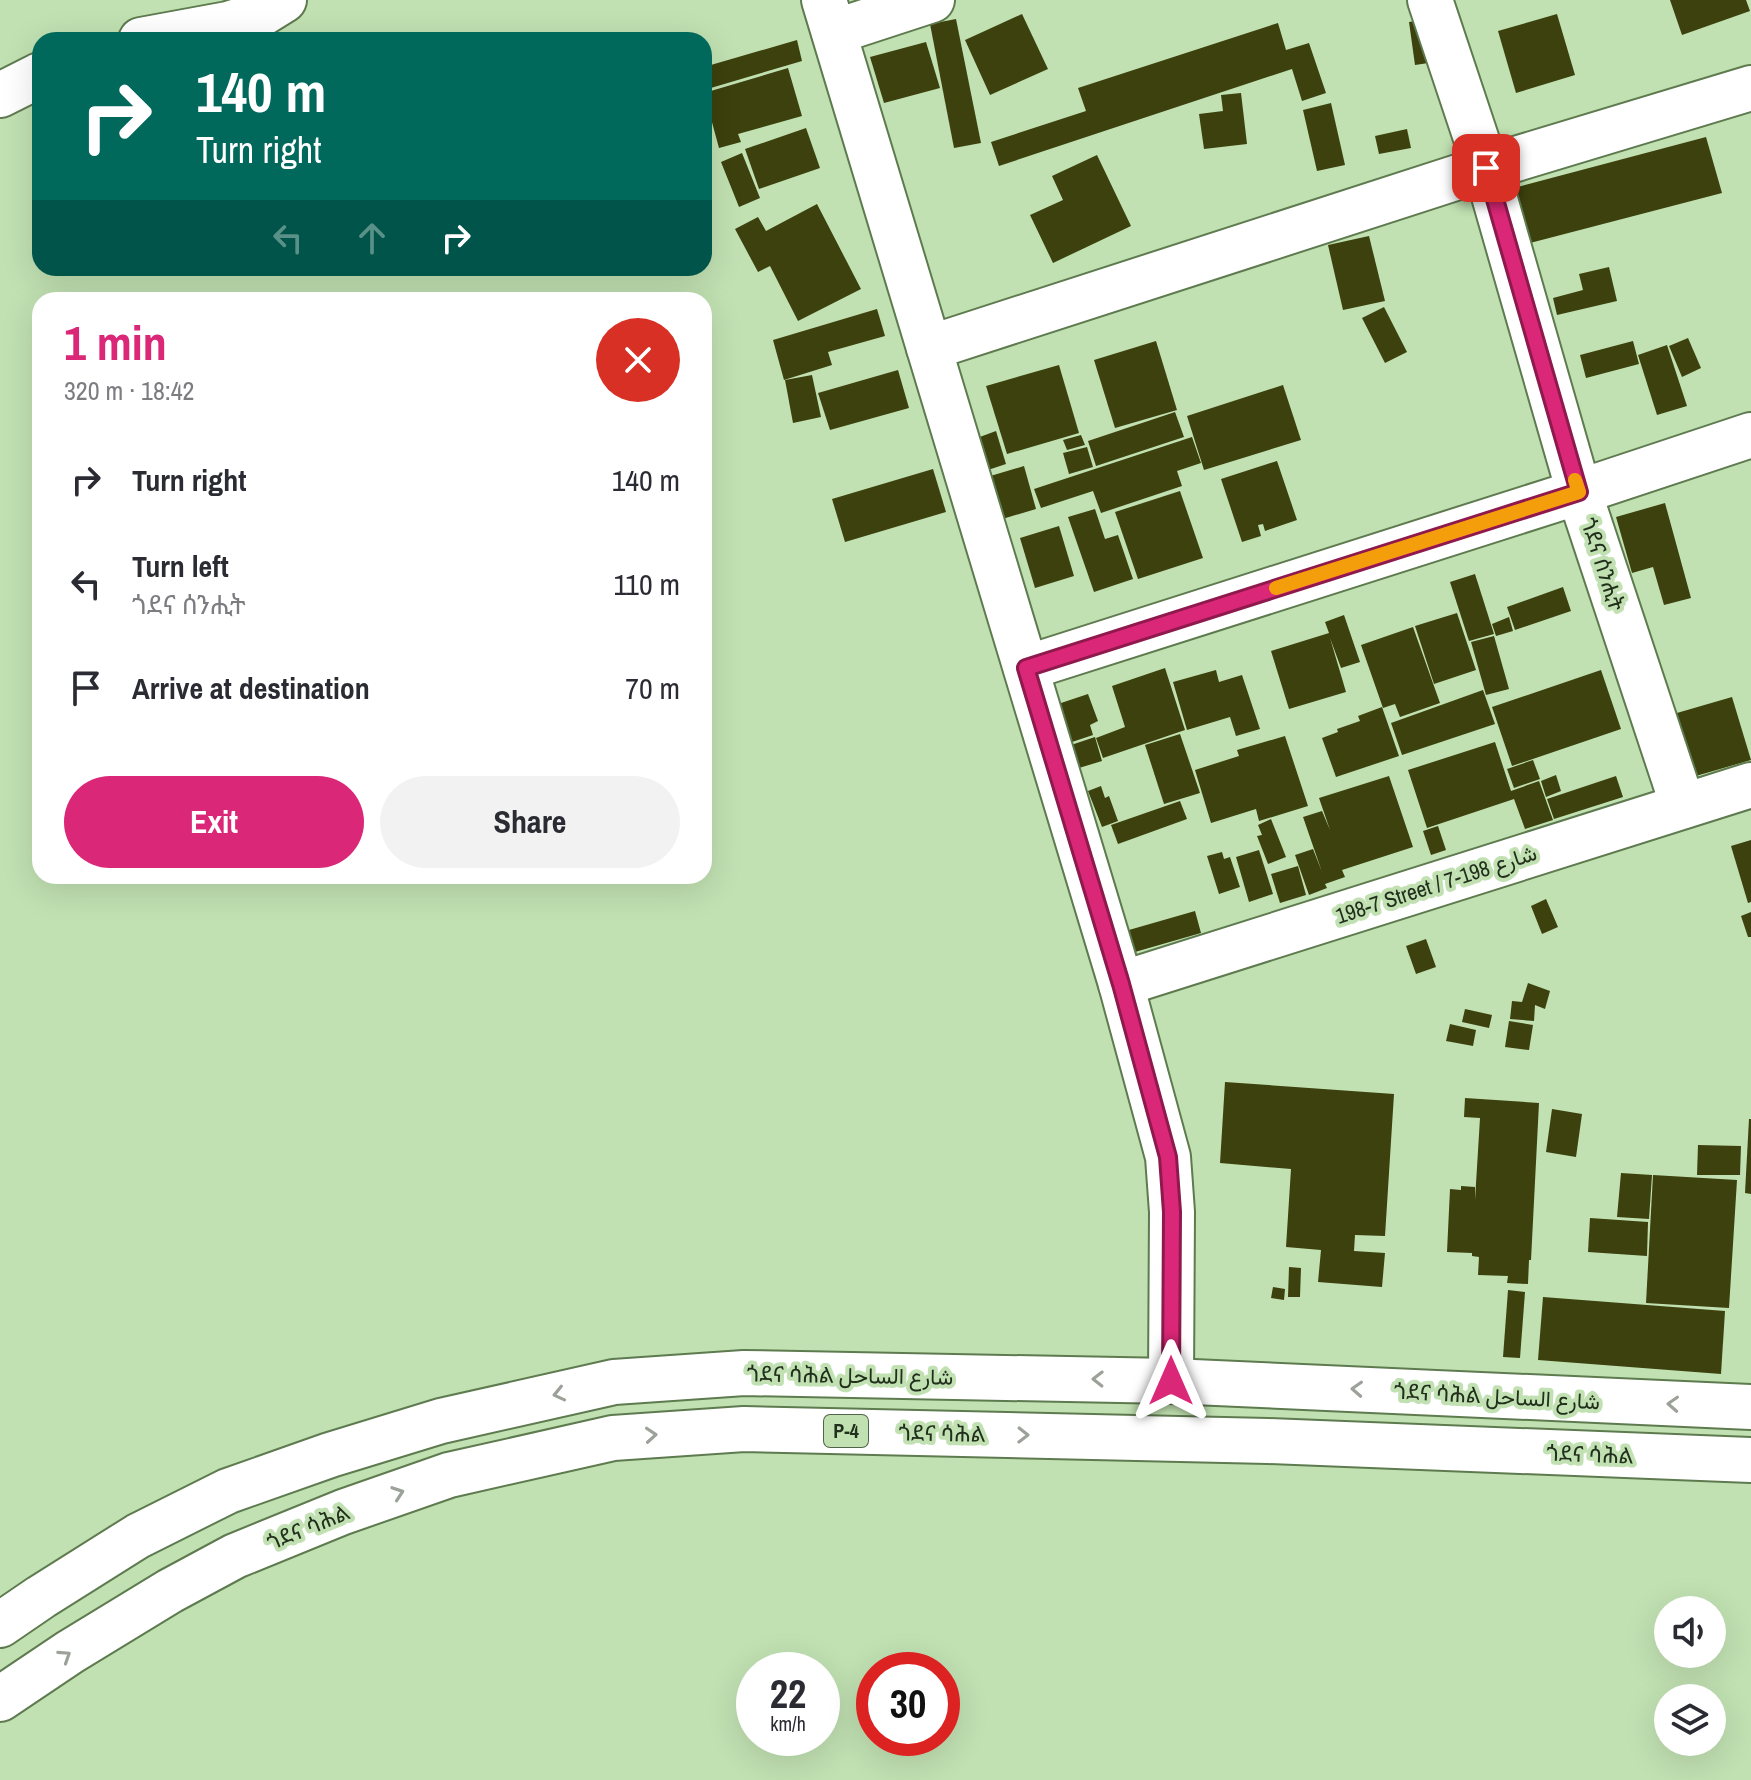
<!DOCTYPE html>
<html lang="en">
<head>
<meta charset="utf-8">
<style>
  :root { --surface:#fff; --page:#f2f2f3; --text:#2b2b33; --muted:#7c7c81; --accent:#db2777 }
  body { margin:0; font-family:"Archivo Narrow",Vazirmatn,"Noto Sans Ethiopic",sans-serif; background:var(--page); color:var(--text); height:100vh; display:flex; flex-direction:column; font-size:30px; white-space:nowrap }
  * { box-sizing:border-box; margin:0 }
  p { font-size:26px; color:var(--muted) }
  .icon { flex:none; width:44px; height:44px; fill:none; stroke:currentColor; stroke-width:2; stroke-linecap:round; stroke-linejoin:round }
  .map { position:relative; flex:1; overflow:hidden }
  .panel { position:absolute; left:32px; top:292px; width:680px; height:592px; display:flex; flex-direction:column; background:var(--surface); border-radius:24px; box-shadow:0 8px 32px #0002 }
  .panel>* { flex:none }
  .top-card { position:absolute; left:32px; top:32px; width:680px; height:244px; border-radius:24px; box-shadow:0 8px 32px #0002; background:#00695c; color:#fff; overflow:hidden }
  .tools { position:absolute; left:1654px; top:1596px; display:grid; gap:16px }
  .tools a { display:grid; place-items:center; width:72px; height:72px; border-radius:50%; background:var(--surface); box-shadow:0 8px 32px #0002; font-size:40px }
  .speed { position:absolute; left:736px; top:1652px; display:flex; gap:16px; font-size:40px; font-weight:700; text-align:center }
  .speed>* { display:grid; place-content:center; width:104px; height:104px; border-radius:50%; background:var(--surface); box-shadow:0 8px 32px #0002; line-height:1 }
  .speed small { font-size:20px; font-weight:400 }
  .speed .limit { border:12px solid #d22; background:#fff; color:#111 }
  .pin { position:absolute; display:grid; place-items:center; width:68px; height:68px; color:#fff; margin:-34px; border-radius:16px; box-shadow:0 4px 12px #0006 }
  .me { position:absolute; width:88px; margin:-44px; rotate:0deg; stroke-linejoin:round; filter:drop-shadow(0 0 6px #0008) }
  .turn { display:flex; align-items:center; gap:28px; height:168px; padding:0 32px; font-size:36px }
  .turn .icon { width:104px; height:104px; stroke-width:2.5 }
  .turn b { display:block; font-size:56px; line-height:68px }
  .lanes { display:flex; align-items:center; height:76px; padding:0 32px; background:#0003; justify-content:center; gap:40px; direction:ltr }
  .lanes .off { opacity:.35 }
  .round { display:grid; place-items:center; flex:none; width:84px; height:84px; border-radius:42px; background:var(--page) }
  .headline { display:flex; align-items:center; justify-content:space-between; height:136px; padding:0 32px }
  h1 { font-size:48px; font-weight:800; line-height:60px; color:var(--accent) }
  .cta { display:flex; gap:16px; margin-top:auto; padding:16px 32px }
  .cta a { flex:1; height:92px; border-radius:48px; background:var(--accent); color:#fff; font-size:32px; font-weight:800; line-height:92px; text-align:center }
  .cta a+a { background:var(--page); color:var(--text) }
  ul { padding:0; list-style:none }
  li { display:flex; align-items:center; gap:24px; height:104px; padding:0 32px }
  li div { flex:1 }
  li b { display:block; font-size:30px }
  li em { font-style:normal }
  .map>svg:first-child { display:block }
  .building { fill:#3c410d }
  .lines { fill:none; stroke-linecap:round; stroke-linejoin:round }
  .minor-casing { stroke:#5e7a4f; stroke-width:48 }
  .highway-casing { stroke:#5e7a4f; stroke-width:48 }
  .minor { stroke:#fff; stroke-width:44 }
  .highway { stroke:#fff; stroke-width:44 }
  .oneway { stroke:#9ca199 }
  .route-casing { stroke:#8e194d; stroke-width:20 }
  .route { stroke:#db2777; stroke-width:14 }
  .slow { stroke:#f59e0b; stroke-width:14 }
  .labels { text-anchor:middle; stroke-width:8; stroke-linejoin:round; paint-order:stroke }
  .shield { fill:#c1e1b2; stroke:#526449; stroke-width:2 }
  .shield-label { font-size:20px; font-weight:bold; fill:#222f1c }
  .street-label { font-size:22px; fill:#222f1c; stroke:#c1e1b2 }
</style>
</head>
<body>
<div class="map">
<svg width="1751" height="1780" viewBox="0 0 1751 1780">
  <rect width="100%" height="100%" fill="#c1e1b2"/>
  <g class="building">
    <polygon points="1670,0 1746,0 1750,11 1682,35"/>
    <polygon points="1022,14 1048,69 990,95 965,40"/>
    <polygon points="1557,14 1575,75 1516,93 1498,31"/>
    <polygon points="956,19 981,143 954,148 930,24"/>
    <polygon points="1429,19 1435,62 1415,65 1409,22"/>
    <polygon points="1278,23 1286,50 1309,43 1326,93 1302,101 1292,69 999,166 991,142 1086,111 1078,88"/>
    <polygon points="797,40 802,61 704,90 704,67"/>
    <polygon points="926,42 940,88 884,103 870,57"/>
    <polygon points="788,68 802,116 738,134 741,142 719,148 704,93"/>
    <polygon points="1241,93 1247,144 1204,149 1199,114 1223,111 1221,95"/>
    <polygon points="1331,103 1345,165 1317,171 1303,110"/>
    <polygon points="806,128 820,168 759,189 745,149"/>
    <polygon points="1407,129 1411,148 1379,154 1375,136"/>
    <polygon points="1706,137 1722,193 1530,243 1514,188"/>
    <polygon points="742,153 760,198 739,207 721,162"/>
    <polygon points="1097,155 1131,226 1053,263 1030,215 1063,200 1052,176"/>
    <polygon points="817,204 861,289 798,321 770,266 758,272 735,229 758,217 766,231"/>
    <polygon points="1369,236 1385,301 1343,310 1328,245"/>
    <polygon points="1609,267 1617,301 1557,315 1553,298 1583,290 1579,274"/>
    <polygon points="1384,307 1407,352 1385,363 1362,318"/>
    <polygon points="877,309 885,336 828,352 832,365 784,380 773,340"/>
    <polygon points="1688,338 1701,368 1682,377 1669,346"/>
    <polygon points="1156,341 1177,410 1115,428 1094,360"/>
    <polygon points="1633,341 1639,364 1586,378 1580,355"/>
    <polygon points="1667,345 1687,406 1657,415 1638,355"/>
    <polygon points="1059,365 1079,433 1007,454 986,386"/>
    <polygon points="898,370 909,408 830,430 818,393"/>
    <polygon points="812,375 821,417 793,423 785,380"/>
    <polygon points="1283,385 1301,440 1204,470 1187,416"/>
    <polygon points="1175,412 1184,437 1096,466 1088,441"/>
    <polygon points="996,431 1006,464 988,470 977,438"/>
    <polygon points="1081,435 1085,445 1067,450 1063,440"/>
    <polygon points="1192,437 1201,463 1177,471 1182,486 1101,513 1093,491 1041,508 1034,489"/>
    <polygon points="1087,447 1093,467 1069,474 1063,453"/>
    <polygon points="1277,461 1297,520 1265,531 1263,524 1258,525 1261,536 1242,542 1221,479"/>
    <polygon points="1024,466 1036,509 999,520 987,477"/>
    <polygon points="933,469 946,512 845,542 832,499"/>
    <polygon points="1180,491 1203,558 1138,579 1115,512"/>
    <polygon points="1665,503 1691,598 1664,605 1653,567 1632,573 1616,517"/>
    <polygon points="1095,509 1105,539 1118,535 1133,579 1094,592 1068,517"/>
    <polygon points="1059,526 1074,576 1035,588 1020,538"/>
    <polygon points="1475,574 1494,634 1469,641 1450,582"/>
    <polygon points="1563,587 1571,611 1515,630 1507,607"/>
    <polygon points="1457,613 1476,670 1434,684 1415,626"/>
    <polygon points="1344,615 1360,662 1341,668 1330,638 1346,692 1289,709 1271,651 1329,633 1325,622"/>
    <polygon points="1509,617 1513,631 1496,636 1492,624"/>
    <polygon points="1413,627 1440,703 1400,717 1395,704 1383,708 1361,645"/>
    <polygon points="1494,636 1509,689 1486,695 1471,642"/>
    <polygon points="1165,668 1185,730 1103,758 1096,738 1125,727 1112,686"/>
    <polygon points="1216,670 1219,682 1242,675 1260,729 1236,736 1230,717 1187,730 1173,682"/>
    <polygon points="1601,670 1621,729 1512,766 1492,707"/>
    <polygon points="1483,690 1495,724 1402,755 1391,723"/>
    <polygon points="1088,694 1098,721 1090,725 1093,735 1072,742 1058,704"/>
    <polygon points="1732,697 1751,760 1689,778 1670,715"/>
    <polygon points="1382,707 1399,756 1336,777 1322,738 1338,732 1337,729 1360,721 1358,716"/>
    <polygon points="1180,734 1200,793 1164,804 1145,745"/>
    <polygon points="1285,736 1308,806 1259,821 1256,809 1211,823 1195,770 1239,756 1237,750"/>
    <polygon points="1095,737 1102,761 1079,768 1071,745"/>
    <polygon points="1495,742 1511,791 1539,781 1553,820 1525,829 1514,799 1427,828 1408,770"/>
    <polygon points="1533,760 1540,779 1514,788 1507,769"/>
    <polygon points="1556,775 1561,791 1546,797 1541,781"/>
    <polygon points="1389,776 1413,847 1342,870 1345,877 1325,884 1327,888 1309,895 1295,855 1313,849 1322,872 1303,817 1322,811 1330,830 1319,798"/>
    <polygon points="1616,776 1623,797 1554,819 1547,799"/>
    <polygon points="1101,786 1105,798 1109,796 1118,821 1102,827 1088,791"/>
    <polygon points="1180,801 1187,819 1118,844 1111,825"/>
    <polygon points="1271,819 1286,857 1268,864 1257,836 1262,835 1258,825"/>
    <polygon points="1438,826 1446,850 1431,855 1423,831"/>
    <polygon points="1751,840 1751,902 1748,903 1731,846"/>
    <polygon points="1259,850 1273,894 1249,902 1236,857"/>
    <polygon points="1222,852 1224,859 1230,857 1240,887 1219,894 1207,856"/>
    <polygon points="1298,866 1306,895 1280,903 1271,874"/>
    <polygon points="1546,899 1558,927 1542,934 1531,906"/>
    <polygon points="1195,911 1201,933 1128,954 1122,932"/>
    <polygon points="1751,912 1751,937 1748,937 1741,916"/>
    <polygon points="1426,939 1436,967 1416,974 1406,946"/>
    <polygon points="1528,983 1550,991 1545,1009 1535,1005 1534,1021 1510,1019 1512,1001 1522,1002"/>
    <polygon points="1465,1009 1492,1015 1489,1028 1462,1022"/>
    <polygon points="1509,1021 1533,1025 1529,1050 1505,1047"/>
    <polygon points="1450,1024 1476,1030 1473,1046 1446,1041"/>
    <polygon points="1225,1082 1394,1094 1385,1236 1355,1235 1354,1251 1385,1253 1382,1287 1318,1282 1321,1250 1286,1247 1291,1169 1220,1163"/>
    <polygon points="1465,1098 1539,1103 1531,1260 1529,1260 1528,1284 1507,1283 1508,1276 1478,1275 1479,1257 1472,1256 1472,1253 1447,1252 1450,1189 1461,1190 1461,1186 1475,1187 1475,1200 1480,1118 1464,1117"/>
    <polygon points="1552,1109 1582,1114 1576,1157 1546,1152"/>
    <polygon points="1749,1119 1751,1119 1751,1194 1745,1193"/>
    <polygon points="1698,1145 1741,1146 1740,1175 1697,1175"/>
    <polygon points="1621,1173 1652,1175 1649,1219 1617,1217"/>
    <polygon points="1653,1175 1737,1180 1729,1308 1646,1303"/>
    <polygon points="1590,1218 1648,1222 1647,1256 1588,1252"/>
    <polygon points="1289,1267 1301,1268 1300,1297 1288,1297"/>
    <polygon points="1273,1287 1285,1289 1284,1300 1271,1298"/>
    <polygon points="1508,1290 1525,1292 1520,1358 1503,1357"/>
    <polygon points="1543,1297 1725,1311 1721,1374 1538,1360"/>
  </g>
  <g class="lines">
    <defs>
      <g id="minor">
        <polyline points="824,0 1121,984 1168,1157 1172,1212 1171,1381"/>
        <polyline points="1430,0 1486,168 1579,492 1683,806"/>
        <polyline points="834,32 932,0"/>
        <polyline points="141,40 228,24 263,13 284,0"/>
        <polyline points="0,95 40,75"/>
        <polyline points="929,348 1486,168 1751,88"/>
        <polyline points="1026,668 1579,492 1751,435"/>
        <polyline points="1121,984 1751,785"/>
      </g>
      <g id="highway">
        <polyline points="0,1625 41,1597 138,1536 228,1491 330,1455 441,1421 614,1382 744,1373 1171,1381 1751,1407"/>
        <polyline points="0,1699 70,1652 170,1591 235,1556 343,1512 449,1475 613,1438 744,1429 1268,1441 1751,1460"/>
      </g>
    </defs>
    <use href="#minor" class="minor-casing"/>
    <use href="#highway" class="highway-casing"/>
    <use href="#minor" class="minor"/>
    <use href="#highway" class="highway"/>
  </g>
  <defs><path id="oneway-chevron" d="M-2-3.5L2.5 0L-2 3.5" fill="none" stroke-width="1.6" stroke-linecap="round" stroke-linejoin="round" transform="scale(2)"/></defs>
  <g class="oneway">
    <use href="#oneway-chevron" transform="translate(1098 1379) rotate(-179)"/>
    <use href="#oneway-chevron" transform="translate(1357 1389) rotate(-177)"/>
    <use href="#oneway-chevron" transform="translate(559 1394) rotate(167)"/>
    <use href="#oneway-chevron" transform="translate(1673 1404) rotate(-177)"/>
    <use href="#oneway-chevron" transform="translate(651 1435) rotate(-4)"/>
    <use href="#oneway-chevron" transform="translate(1023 1435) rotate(1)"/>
    <use href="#oneway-chevron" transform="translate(398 1493) rotate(-19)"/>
    <use href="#oneway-chevron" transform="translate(65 1656) rotate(-33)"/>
  </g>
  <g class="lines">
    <defs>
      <polyline id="route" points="1171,1381 1172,1212 1168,1157 1121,984 1026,668 1579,492 1486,168"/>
    </defs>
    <use href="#route" class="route-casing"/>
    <use href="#route" class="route"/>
    <polyline class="slow" points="1276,588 1579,492 1575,480"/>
  </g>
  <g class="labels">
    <rect class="shield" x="824" y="1415" width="44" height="32" rx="6"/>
    <g class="shield-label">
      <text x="846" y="1438">P-4</text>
    </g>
    <g class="street-label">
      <text transform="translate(1603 564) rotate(72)" y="8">ጎደና ሰንሒት</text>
      <text transform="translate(1436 884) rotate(-18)" y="8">198-7 Street / شارع 198-7</text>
      <text transform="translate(850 1375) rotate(1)" y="8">ጎደና ሳሕል شارع الساحل</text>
      <text transform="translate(1497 1396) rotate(3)" y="8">ጎደና ሳሕል شارع الساحل</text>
      <text transform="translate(942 1433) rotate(1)" y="8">ጎደና ሳሕል</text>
      <text transform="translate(1590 1454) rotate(2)" y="8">ጎደና ሳሕል</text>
      <text transform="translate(308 1527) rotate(-22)" y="8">ጎደና ሳሕል</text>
    </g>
  </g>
</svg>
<div class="tools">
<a><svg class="icon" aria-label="sound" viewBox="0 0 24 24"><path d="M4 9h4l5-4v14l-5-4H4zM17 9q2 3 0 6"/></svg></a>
<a><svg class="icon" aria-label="layers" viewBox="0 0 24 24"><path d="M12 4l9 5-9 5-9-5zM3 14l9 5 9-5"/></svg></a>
</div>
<div class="speed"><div>22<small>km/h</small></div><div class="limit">30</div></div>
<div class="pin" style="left:1486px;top:168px;background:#d93025"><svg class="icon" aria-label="arrive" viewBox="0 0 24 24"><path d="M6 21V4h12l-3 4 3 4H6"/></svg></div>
<svg class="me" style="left:1171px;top:1381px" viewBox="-20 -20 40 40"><path d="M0-17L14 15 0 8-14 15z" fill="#db2777" stroke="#fff" stroke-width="4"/></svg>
<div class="top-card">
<div class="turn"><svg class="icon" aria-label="right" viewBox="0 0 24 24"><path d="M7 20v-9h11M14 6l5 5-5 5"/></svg><div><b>140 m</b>Turn right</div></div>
<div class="lanes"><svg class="icon off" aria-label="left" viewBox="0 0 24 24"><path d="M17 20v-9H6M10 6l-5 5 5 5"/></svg><svg class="icon off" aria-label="ahead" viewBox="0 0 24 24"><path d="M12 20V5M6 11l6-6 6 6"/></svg><svg class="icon" aria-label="right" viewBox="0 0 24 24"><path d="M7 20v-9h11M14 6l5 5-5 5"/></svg></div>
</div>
<section class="panel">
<div class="headline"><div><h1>1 min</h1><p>320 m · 18:42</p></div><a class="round" style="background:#d93025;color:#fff"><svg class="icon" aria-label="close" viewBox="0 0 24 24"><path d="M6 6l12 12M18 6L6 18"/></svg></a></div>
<ul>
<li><svg class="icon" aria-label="right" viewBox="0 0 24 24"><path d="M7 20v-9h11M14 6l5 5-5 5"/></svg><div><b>Turn right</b></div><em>140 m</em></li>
<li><svg class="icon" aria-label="left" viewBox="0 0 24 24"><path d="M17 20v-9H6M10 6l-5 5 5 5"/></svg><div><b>Turn left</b><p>ጎደና ሰንሒት</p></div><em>110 m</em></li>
<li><svg class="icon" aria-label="arrive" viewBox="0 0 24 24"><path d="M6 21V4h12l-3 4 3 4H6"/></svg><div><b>Arrive at destination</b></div><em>70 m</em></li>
</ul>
<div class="cta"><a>Exit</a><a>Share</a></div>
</section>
</div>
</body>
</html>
